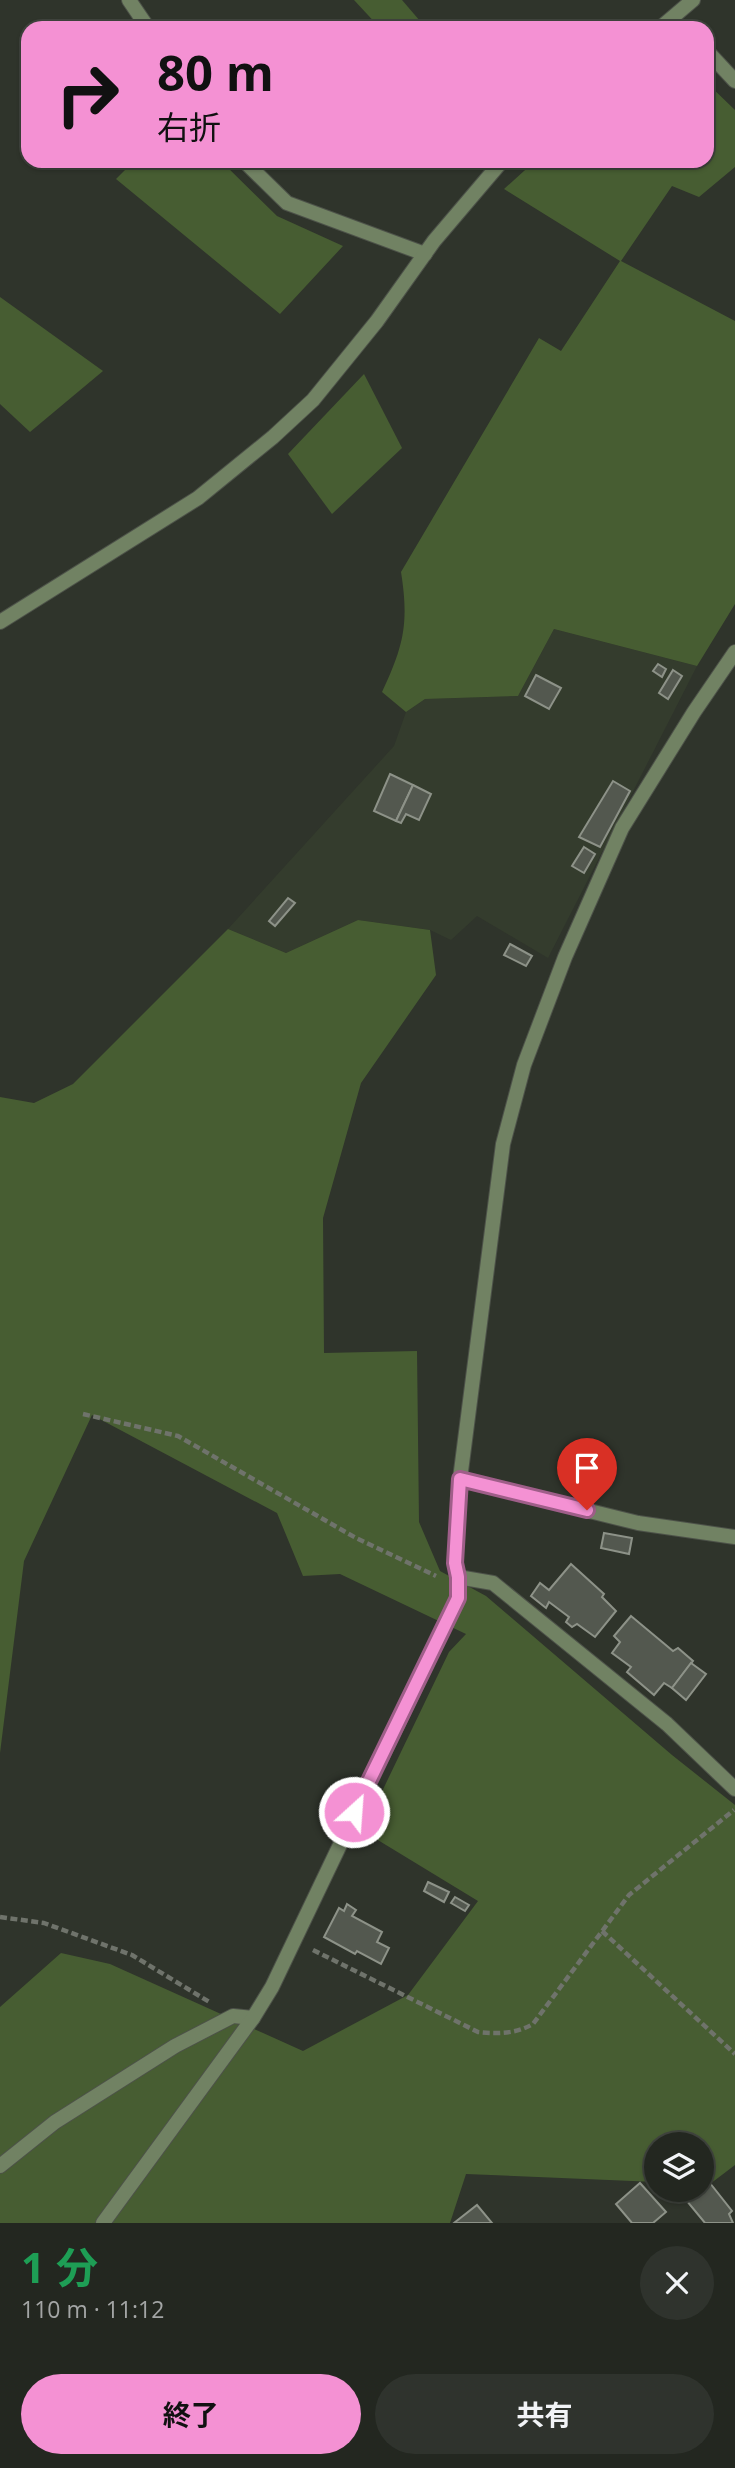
<!DOCTYPE html>
<html lang="ja">
<head>
<meta charset="utf-8">
<style>
  :root { --surface:#232720; --page:#2f332d; --text:#f1f3f6; --muted:#a3a5a5; --line:#40443e; --accent:#f491d3 }
  body { margin:0; font-family:"Open Sans","Noto Sans JP",sans-serif; background:var(--page); color:var(--text); height:100vh; display:flex; flex-direction:column; font-size:26px; white-space:nowrap }
  * { box-sizing:border-box; margin:0 }
  p { font-size:23px; color:var(--muted) }
  .icon { flex:none; width:38px; height:38px; fill:none; stroke:currentColor; stroke-width:2; stroke-linecap:round; stroke-linejoin:round }
  .map { position:relative; height:2223px; overflow:hidden }
  .drawer { display:flex; flex-direction:column; background:var(--surface); flex:1 }
  .drawer>* { flex:none }
  .top-card { position:absolute; left:21px; top:21px; width:693px; height:147px; border-radius:21px; box-shadow:0 2px 5px #0004,0 0 0 2px var(--line); background:#f491d3; color:#111; overflow:hidden }
  .buttons { position:absolute; left:644px; top:2132px; display:grid; gap:14px }
  .buttons a { display:grid; place-items:center; width:70px; height:70px; border-radius:50%; background:var(--surface); box-shadow:0 2px 5px #0004,0 0 0 2px var(--line); font-size:35px }
  .pin { position:absolute; display:grid; place-items:center; width:60px; height:60px; color:#fff; margin:-72px -30px; border-radius:50% 50% 50% 0; rotate:-45deg; box-shadow:0 0 7px #0007 }
  .pin .icon { rotate:45deg }
  .me { position:absolute; width:77px; margin:-38px; rotate:26deg; stroke-linejoin:round; filter:drop-shadow(0 0 5px #0008) }
  .turn { display:flex; align-items:center; gap:24px; height:147px; padding:0 21px; font-size:32px }
  .turn .icon { width:91px; height:91px; stroke-width:2.5 }
  .turn b { display:block; font-size:49px; line-height:60px }
  .round { display:grid; place-items:center; flex:none; width:74px; height:74px; border-radius:37px; background:var(--page) }
  .headline { display:flex; align-items:center; justify-content:space-between; height:119px; padding:0 21px }
  h1 { font-size:42px; font-weight:700; line-height:52px; color:#1e9e55 }
  .action { display:flex; gap:14px; margin-top:auto; padding:14px 21px }
  .action a { flex:1; height:80px; border-radius:42px; background:var(--accent); color:#111; font-size:28px; font-weight:700; line-height:80px; text-align:center }
  .action a+a { background:var(--page); color:var(--text) }
  .map>svg:first-child { display:block }
  .built { fill:#343c2d }
  .green { fill:#475d32 }
  .building { fill:#53584f; stroke:#8d9288; stroke-width:2 }
  .lines { fill:none; stroke-linecap:round; stroke-linejoin:round }
  .lane-casing { stroke:#4d5249; stroke-width:16 }
  .street-casing { stroke:#4d5249; stroke-width:16 }
  .path { stroke:#6f736b; stroke-width:4.5; stroke-dasharray:7 3.5; stroke-linecap:butt }
  .lane { stroke:#718263; stroke-width:14 }
  .street { stroke:#718263; stroke-width:14 }
  .route-casing { stroke:#9f5e89; stroke-width:18 }
  .route { stroke:#f491d3; stroke-width:12 }
</style>
</head>
<body>
<div class="map">
<svg width="735" height="2223" viewBox="0 0 735 2223">
  <rect width="100%" height="100%" fill="#2f342b"/>
  <polygon class="built" points="554,629 697,666 548,958 477,916 451,940 430,930 358,920 286,953 228,929 394,746 406,712 425,699 518,696"/>
  <g class="green">
    <polygon points="354,0 402,0 426,28 380,28"/>
    <path d="M707 83 735 110V167L699 197 672 186 621 261 735 321V604L697 666 554 629 518 696 425 699 406 712 382 692C404 645 409 623 401 572L539 338 561 351 620 261 504 189 535 161H707Z"/>
    <polygon points="134,161 221,161 277,216 343,246 280,314 116,179"/>
    <polygon points="0,297 103,371 30,432 0,404"/>
    <polygon points="364,374 402,448 332,514 288,454"/>
    <polygon points="358,920 430,930 436,975 361,1083 323,1218 324,1353 417,1351 419,1522 440,1571 486,1596 672,1755 735,1805 735,2165 710,2184 702,2184 702,2144 656,2144 656,2182 466,2174 450,2223 0,2223 0,2007 61,1953 110,1964 303,2051 408,1995 478,1901 363,1831 449,1652 466,1634 340,1574 303,1576 277,1513 92,1415 24,1561 0,1753 0,1097 34,1103 73,1084 228,929 286,953"/>
  </g>
  <g class="building">
    <polygon points="658,664 666,669 662,677 653,671"/>
    <polygon points="673,670 682,676 668,699 659,693"/>
    <polygon points="536,675 561,688 549,709 525,696"/>
    <polygon points="390,774 413,785 396,821 374,811"/>
    <polygon points="613,781 630,791 600,847 579,837"/>
    <polygon points="413,785 431,794 419,820 406,814 401,823 396,821"/>
    <polygon points="584,847 595,854 584,873 572,866"/>
    <polygon points="288,898 295,903 275,926 269,921"/>
    <polygon points="510,944 532,956 526,966 504,955"/>
    <polygon points="604,1533 632,1538 629,1554 601,1548"/>
    <polygon points="571,1564 604,1594 602,1597 616,1611 595,1637 577,1624 572,1627 566,1622 569,1617 549,1602 546,1608 531,1596 540,1583 549,1590"/>
    <polygon points="631,1616 673,1651 678,1648 693,1661 672,1688 664,1683 654,1695 627,1672 631,1667 612,1653 620,1642 614,1636"/>
    <polygon points="691,1663 706,1674 686,1700 672,1688"/>
    <polygon points="428,1882 449,1892 444,1902 424,1891"/>
    <polygon points="455,1897 469,1905 465,1911 451,1903"/>
    <polygon points="347,1904 356,1910 352,1916 382,1932 377,1942 389,1948 381,1964 357,1951 355,1954 324,1937 339,1908 344,1911"/>
    <polygon points="702,2173 732,2211 729,2214 733,2223 705,2223 677,2189 702,2189"/>
    <polygon points="640,2183 666,2212 653,2223 632,2223 616,2204"/>
    <polygon points="477,2205 492,2223 454,2223"/>
  </g>
  <g class="lines">
    <defs>
      <polyline id="lane" points="458,1577 493,1583 667,1724 735,1789"/>
      <g id="street">
        <polyline points="129,0 148,28"/>
        <polyline points="660,28 693,0"/>
        <polyline points="707,51 735,81"/>
        <polyline points="244,161 287,203 425,254"/>
        <polyline points="0,622 198,498 273,437 313,400 377,321 434,241 502,161"/>
        <polyline points="460,1479 638,1523 735,1537"/>
        <polyline points="0,2166 55,2122 175,2046 233,2016 253,2018"/>
        <polyline points="103,2223 253,2018 272,1987 458,1598 458,1577 455,1563 460,1479 503,1144 524,1065 565,957 622,828 694,712 735,652"/>
      </g>
    </defs>
    <use href="#lane" class="lane-casing"/>
    <use href="#street" class="street-casing"/>
    <g class="path">
      <polyline points="83,1414 178,1436 356,1538 436,1576"/>
      <polyline points="0,1917 44,1923 132,1955 211,2003"/>
      <polyline points="602,1931 735,2054"/>
      <path d="M313 1950 478 2032C497 2034 516 2034 533 2024L629 1895 734 1810"/>
    </g>
    <use href="#lane" class="lane"/>
    <use href="#street" class="street"/>
  </g>
  <g class="lines">
    <defs>
      <polyline id="route" points="354,1812 458,1598 458,1577 455,1563 460,1479 587,1510"/>
    </defs>
    <use href="#route" class="route-casing"/>
    <use href="#route" class="route"/>
  </g>
</svg>
<div class="buttons">
<a><svg class="icon" aria-label="layers" viewBox="0 0 24 24"><path d="M12 4l9 5-9 5-9-5zM3 14l9 5 9-5"/></svg></a>
</div>
<div class="pin" style="left:587px;top:1510px;background:#d93025"><svg class="icon" aria-label="arrive" viewBox="0 0 24 24"><path d="M6 21V4h12l-3 4 3 4H6"/></svg></div>
<svg class="me" style="left:354px;top:1812px" viewBox="-20 -20 40 40"><circle r="17" fill="#f491d3" stroke="#fff" stroke-width="3"/><path d="M0-11L8 9 0 5-8 9z" fill="#fff"/></svg>
<div class="top-card">
<div class="turn"><svg class="icon" aria-label="right" viewBox="0 0 24 24"><path d="M7 20v-9h11M14 6l5 5-5 5"/></svg><div><b>80 m</b>右折</div></div>
</div>
</div>
<section class="drawer">
<div class="headline"><div><h1>1 分</h1><p>110 m · 11:12</p></div><a class="round"><svg class="icon" aria-label="close" viewBox="0 0 24 24"><path d="M6 6l12 12M18 6L6 18"/></svg></a></div>
<div class="action"><a>終了</a><a>共有</a></div>
</section>
</body>
</html>
